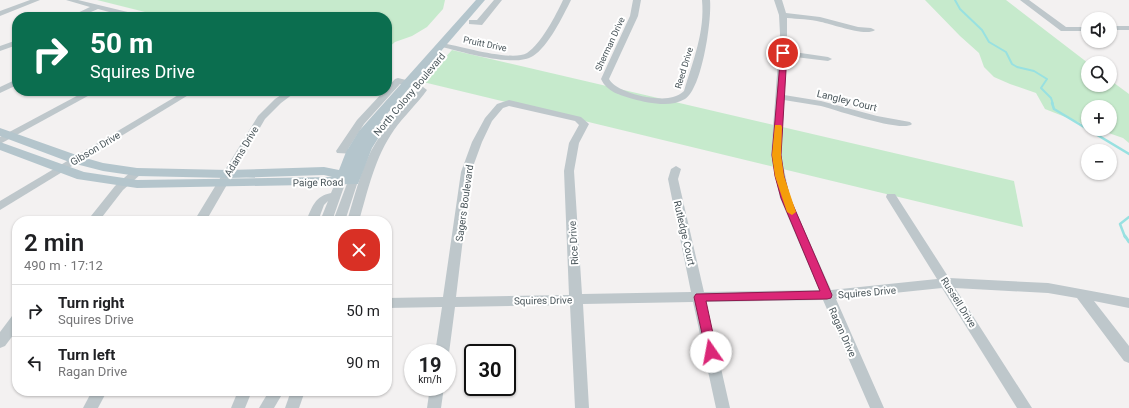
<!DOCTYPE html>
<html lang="en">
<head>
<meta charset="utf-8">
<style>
  :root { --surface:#fff; --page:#f6f6f6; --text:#202124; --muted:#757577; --line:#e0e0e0 }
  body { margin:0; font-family:Roboto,sans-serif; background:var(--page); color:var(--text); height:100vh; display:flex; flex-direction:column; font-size:15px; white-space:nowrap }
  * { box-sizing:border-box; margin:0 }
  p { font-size:13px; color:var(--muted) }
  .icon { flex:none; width:22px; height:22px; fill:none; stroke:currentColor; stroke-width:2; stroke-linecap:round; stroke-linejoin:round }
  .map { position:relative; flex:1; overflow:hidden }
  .details { position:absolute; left:12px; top:216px; width:380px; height:180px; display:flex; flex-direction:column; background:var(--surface); border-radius:16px; box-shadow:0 1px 3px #0004 }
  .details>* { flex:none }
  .top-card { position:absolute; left:12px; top:12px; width:380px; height:84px; border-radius:16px; box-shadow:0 1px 3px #0004; background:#0b6e4f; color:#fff; overflow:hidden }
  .buttons { position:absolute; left:1081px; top:12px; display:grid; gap:8px }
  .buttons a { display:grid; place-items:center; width:36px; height:36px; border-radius:50%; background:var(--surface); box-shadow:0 1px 3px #0004; font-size:20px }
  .speed { position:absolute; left:404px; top:344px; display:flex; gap:8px; font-size:20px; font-weight:700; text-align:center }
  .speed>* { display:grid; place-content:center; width:52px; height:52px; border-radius:50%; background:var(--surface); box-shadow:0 1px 3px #0004; line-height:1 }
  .speed small { font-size:10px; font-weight:400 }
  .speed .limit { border:2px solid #111; border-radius:6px; background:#fff; color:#111 }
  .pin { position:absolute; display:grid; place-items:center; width:34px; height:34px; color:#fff; margin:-17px; border:2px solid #fff; border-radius:50%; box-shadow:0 1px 4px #0007 }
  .me { position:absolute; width:44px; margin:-22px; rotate:348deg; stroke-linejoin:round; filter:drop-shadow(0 0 3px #0008) }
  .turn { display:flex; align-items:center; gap:14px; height:84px; padding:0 12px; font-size:18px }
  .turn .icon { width:52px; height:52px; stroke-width:2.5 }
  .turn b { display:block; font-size:28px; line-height:34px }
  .round { display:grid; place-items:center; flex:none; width:42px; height:42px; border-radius:16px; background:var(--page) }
  .overview { display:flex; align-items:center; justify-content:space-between; height:68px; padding:0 12px }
  h1 { font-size:24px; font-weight:600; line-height:30px }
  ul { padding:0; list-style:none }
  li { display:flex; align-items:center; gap:12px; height:52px; padding:0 12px; border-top:1px solid var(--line) }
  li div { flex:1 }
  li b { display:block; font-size:15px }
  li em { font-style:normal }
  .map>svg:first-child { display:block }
  .green { fill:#c6eacc }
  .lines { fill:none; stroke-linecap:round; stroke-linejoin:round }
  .stream-far2 { stroke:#98e1e1; stroke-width:2 }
  .stream-far1 { stroke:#98e1e1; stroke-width:2.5 }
  .stream { stroke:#98e1e1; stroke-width:3 }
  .minor { fill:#bec7cb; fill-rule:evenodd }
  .major { fill:#b4c5cc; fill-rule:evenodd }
  .route { fill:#db2777; stroke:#8e194d }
  .slow { fill:#f59e0b }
  .labels { text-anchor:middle; stroke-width:4; stroke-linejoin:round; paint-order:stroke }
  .far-street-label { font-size:9px; fill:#4b575c; stroke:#fff }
  .street-label { font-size:10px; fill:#4b575c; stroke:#fff }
</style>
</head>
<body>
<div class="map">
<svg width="1129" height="408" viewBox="0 0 1129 408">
  <rect width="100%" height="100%" fill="#f3f1f1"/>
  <g class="green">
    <polygon points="97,0 445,0 443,9 427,27 412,36 395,42 387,49 387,17 165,17"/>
    <polygon points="925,0 1006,0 1088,63 1088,85 1110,85 1110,80 1129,94 1129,143 1123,138 1097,129 1110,129 1110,107 1088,107 1088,126 1045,109 1036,93 1010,84 994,77 984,67 979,53 960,36"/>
    <polygon points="452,50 1014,181 1023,227 423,82"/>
  </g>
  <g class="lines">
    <polyline class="stream-far2" points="955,0 960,9 982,30 989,42 1006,52 1012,64 1017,67 1034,71 1047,79 1041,88 1051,98 1053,104"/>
    <g class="stream-far1">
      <polyline points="1052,103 1054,109 1129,154"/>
      <polyline points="1125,237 1120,224 1129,217"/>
    </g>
    <polyline class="stream" points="1125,236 1129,242"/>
    <g class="minor">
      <polygon points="30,0 40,0 0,16 0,11"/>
      <polygon points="66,0 78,0 140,15 141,17 128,17 98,9 79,17 69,17 90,7"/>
      <polygon points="494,0 502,0 482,25 469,24 469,20 477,20"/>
      <path d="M563 0H571C563 16 548 47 533 56 515 68 463 52 442 47L438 45 442 43C460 46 512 62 527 53 541 44 556 15 563 0Z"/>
      <path d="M633 0H641L638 16 609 79C616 93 658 102 673 97 677 96 681 94 684 91 693 61 705 32 702 0H710C712 20 702 89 685 99 670 108 649 103 633 99 620 95 607 92 601 79L630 16Z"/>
      <path d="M774 0H782L786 13 820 17 858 27 871 28 875 30C866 37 832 24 821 22 810 19 798 19 787 18V51L828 57 832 59 828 61 787 56 784 95 821 101 877 116 910 122 912 124C903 133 836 110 821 106 809 104 796 102 784 100L781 155 790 198 831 290 937 279 886 197 887 194H895L949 278 1048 283 1129 298V308L1094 301 1129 346V363L1124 361 1077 298 1048 293 955 288 1032 408H1017L942 288 836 299 884 408H870L823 300 706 302 730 408H716L693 302 583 304 589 408H575L570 305 455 307 449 353 447 357V353H435L442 307 387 308V298L443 297 461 172 472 142 485 118 497 104 509 100 581 117 589 124 579 143 574 171 582 294 691 292 668 179 671 169 676 166 681 169 678 179 704 292 819 290 780 198 771 155 780 34 779 15ZM509 106 575 121 579 125 569 143 564 171 569 295 456 297 471 172 482 142 492 121 503 108Z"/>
      <polygon points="1020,0 1029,0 1066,27 1088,27 1088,31 1061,31"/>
      <rect x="1110" y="26" width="19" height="4"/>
      <polygon points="17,40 17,45 0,51 0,46"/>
      <polygon points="398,78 410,81 411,83 407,86 400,84 364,124 348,149 356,150 357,152 356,154 337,153 336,151 357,120 384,91 387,91 387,88 395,79"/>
      <polygon points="17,79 17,85 0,93 0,87"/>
      <path d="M423 87 427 90C417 104 404 116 394 130 375 157 368 190 359 221H347C354 198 360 173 371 151 384 127 402 108 420 88Z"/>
      <polygon points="86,91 97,91 0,144 0,137"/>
      <polygon points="185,91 195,91 0,210 0,201"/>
      <polygon points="287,91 297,91 281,103 265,119 206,221 194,221 258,116 275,99"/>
      <polygon points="137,169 141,170 142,172 141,174 123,190 99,221 87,221 115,186 133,170"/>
      <path d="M341 178 346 181 332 221H320L328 201 324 205 318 221H306C312 207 315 196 331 193L336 181Z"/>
      <polygon points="353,178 358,181 345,221 333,221 348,181"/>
      <polygon points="17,315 17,330 5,346 0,348 0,332 12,316"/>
      <polygon points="430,387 444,387 441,408 427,408"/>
      <polygon points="92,391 107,391 98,408 83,408"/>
      <polygon points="238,391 252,391 245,408 231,408"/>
      <polygon points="269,391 284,391 274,408 259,408"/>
      <polygon points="291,391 305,391 299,408 285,408"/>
    </g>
    <polygon class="major" points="476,0 485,0 380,122 384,123 386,126 372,148 358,184 137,188 77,179 0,150 0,142 84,172 137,180 332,177 324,175 228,178 137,176 103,171 72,163 0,136 0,128 82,157 103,163 137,168 228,170 324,167 339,170 346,152 359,131"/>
  </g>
  <polygon class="route" points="781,51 787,53 781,155 784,176 790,198 832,295 831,298 827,299 706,301 717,352 715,356 711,357 707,356 706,352 694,297 696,294 820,291 781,198 775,176 772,155"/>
  <polygon class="slow" points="775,125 781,125 782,127 781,155 784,176 796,212 792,215 787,212 775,176 772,155"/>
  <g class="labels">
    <g class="far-street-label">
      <text transform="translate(485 44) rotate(12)" y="3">Pruitt Drive</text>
      <text transform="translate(610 44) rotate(-65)" y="3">Sherman Drive</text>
      <text transform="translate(684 68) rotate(-73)" y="3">Reed Drive</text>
    </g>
    <g class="street-label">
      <text transform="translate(409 94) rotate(-50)" y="4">North Colony Boulevard</text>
      <text transform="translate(847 100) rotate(14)" y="4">Langley Court</text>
      <text transform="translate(95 148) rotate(-31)" y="4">Gibson Drive</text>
      <text transform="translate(241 151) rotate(-59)" y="4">Adams Drive</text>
      <text transform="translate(318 182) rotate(-1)" y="4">Paige Road</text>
      <text transform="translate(464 203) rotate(-82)" y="4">Sagers Boulevard</text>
      <text transform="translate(685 233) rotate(77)" y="4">Rutledge Court</text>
      <text transform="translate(573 243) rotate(-93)" y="4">Rice Drive</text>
      <text transform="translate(867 292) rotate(-5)" y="4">Squires Drive</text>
      <text transform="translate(543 300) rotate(-1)" y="4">Squires Drive</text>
      <text transform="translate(959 302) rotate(58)" y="4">Russell Drive</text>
      <text transform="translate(843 332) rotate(66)" y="4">Ragan Drive</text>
    </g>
  </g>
</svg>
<div class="buttons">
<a><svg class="icon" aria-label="sound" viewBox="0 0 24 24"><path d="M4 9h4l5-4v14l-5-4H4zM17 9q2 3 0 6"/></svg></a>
<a><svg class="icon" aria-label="search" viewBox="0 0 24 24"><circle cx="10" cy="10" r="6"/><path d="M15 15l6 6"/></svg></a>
<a>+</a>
<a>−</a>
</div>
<div class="speed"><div>19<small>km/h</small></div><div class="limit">30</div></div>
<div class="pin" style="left:783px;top:53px;background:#d93025"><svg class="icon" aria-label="arrive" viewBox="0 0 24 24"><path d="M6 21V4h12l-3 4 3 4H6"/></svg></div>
<svg class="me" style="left:711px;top:352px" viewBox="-20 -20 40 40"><circle r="19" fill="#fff"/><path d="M0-13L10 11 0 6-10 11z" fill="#db2777"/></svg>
<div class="top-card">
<div class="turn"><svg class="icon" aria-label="right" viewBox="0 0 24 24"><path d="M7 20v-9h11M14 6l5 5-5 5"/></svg><div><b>50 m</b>Squires Drive</div></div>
</div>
<section class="details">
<div class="overview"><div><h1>2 min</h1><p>490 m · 17:12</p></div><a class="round" style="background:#d93025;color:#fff"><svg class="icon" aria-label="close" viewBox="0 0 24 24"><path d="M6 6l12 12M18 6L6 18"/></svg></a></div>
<ul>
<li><svg class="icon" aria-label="right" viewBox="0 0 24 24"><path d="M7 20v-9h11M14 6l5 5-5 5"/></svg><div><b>Turn right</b><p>Squires Drive</p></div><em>50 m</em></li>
<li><svg class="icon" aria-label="left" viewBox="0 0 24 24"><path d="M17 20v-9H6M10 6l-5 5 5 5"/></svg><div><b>Turn left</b><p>Ragan Drive</p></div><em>90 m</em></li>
</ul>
</section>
</div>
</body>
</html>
